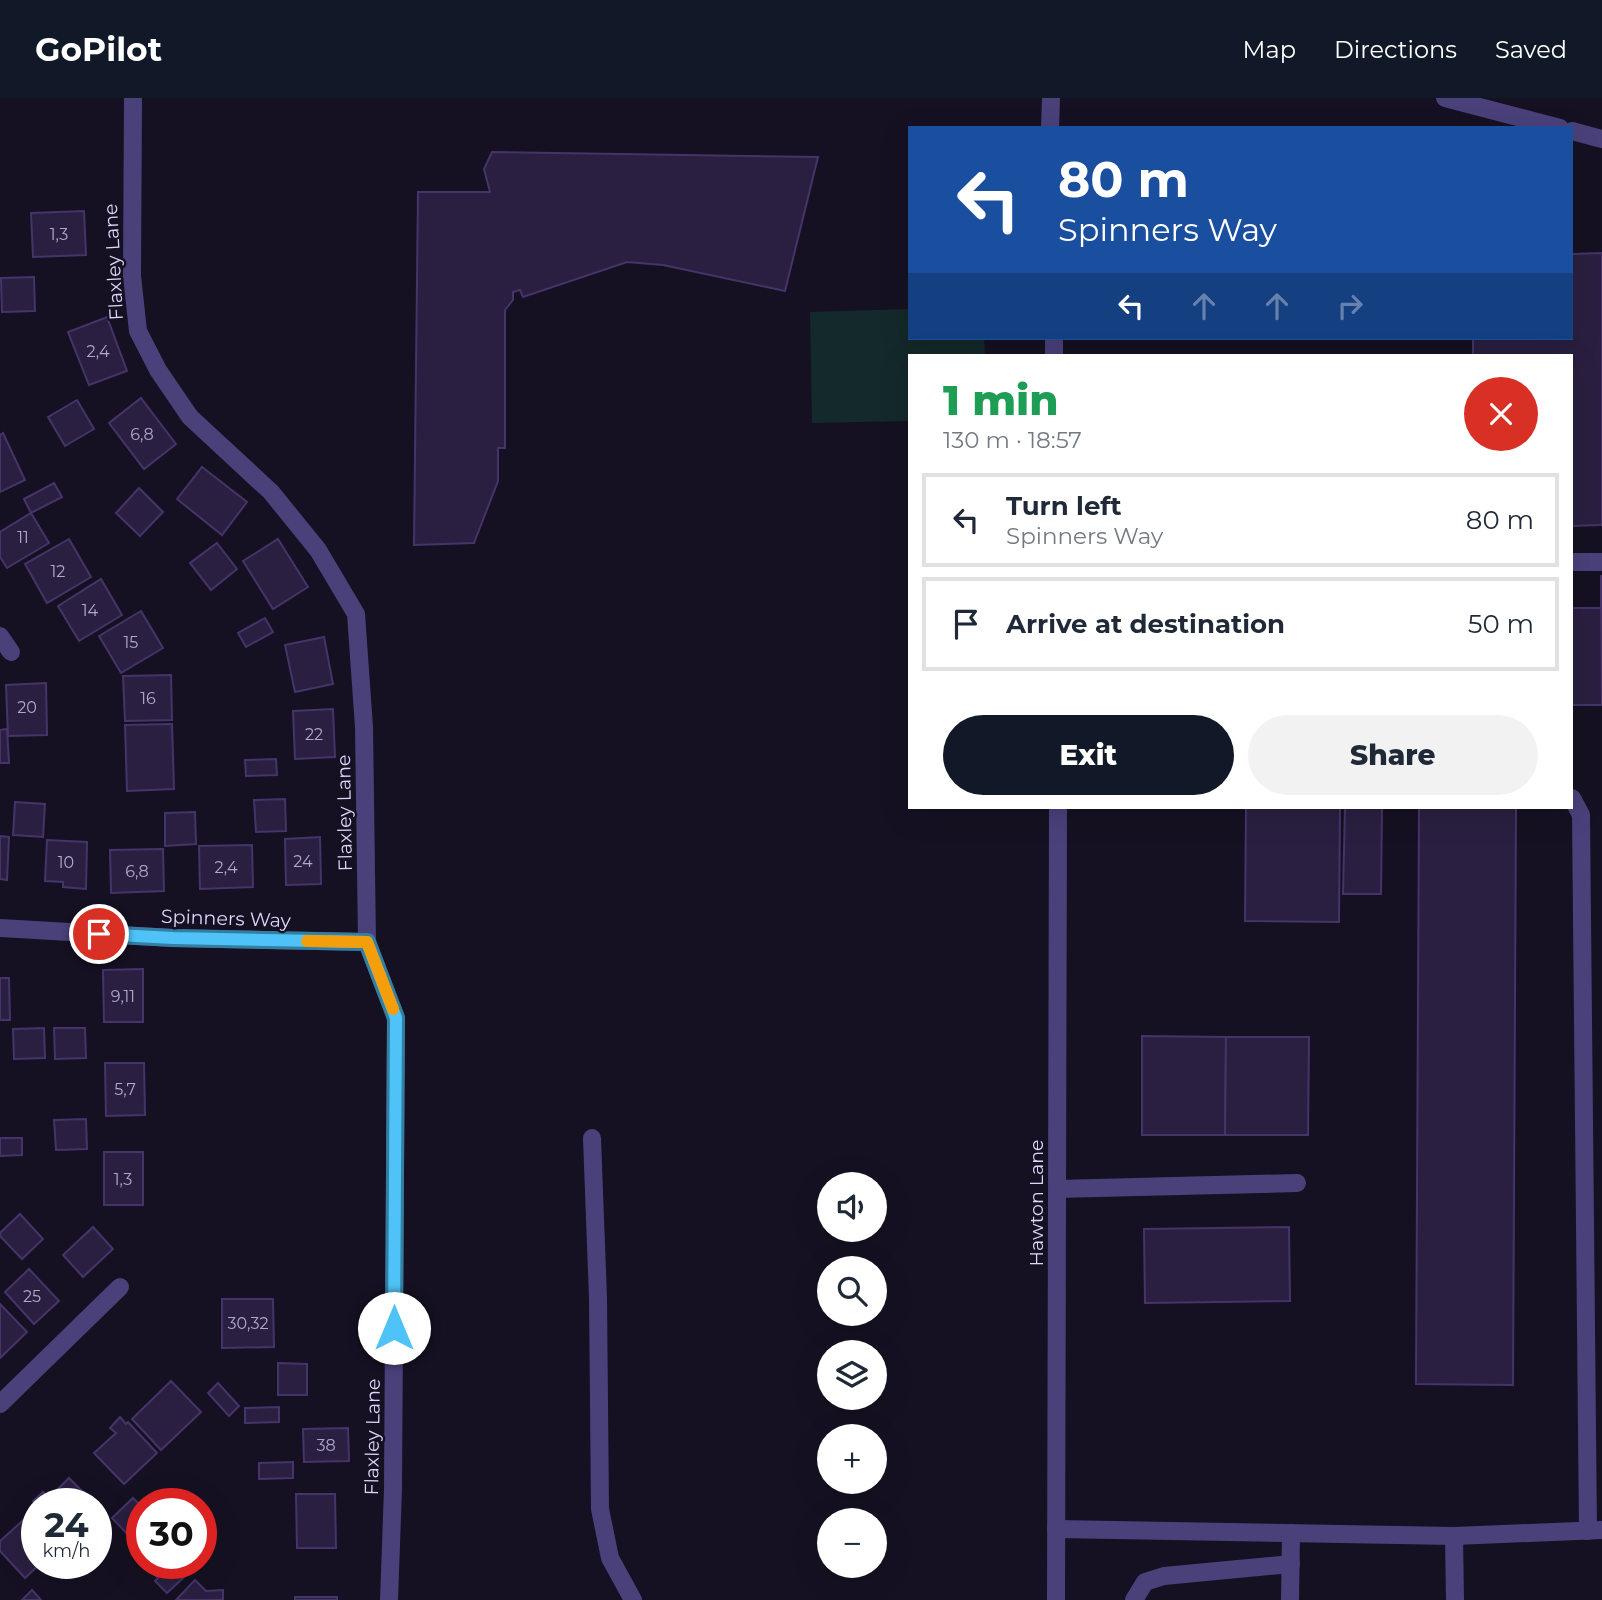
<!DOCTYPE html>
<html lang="en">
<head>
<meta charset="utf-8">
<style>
  :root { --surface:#fff; --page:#f2f2f3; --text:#1f2937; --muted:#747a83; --line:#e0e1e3; --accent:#111827 }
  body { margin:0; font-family:Montserrat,sans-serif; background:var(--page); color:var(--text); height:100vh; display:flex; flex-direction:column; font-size:26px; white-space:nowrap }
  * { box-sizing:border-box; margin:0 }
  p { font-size:23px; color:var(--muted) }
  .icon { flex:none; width:38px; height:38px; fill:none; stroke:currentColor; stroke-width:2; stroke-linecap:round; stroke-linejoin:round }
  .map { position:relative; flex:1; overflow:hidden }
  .side { position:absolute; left:908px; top:256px; width:665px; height:455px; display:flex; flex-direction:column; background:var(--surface); border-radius:0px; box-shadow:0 7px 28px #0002 }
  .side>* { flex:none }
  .guide { position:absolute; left:908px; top:28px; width:665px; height:214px; border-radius:0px; box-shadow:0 7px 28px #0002; background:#1a4fa0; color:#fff; overflow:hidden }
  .tools { position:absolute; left:817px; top:1074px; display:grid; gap:14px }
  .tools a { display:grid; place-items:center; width:70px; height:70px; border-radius:50%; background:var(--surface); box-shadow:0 7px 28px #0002; font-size:35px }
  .speed { position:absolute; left:21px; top:1390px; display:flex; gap:14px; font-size:35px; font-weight:700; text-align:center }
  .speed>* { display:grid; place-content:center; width:91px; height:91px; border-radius:50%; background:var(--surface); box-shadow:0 7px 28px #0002; line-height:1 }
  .speed small { font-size:18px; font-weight:400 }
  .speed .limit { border:10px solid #d22; background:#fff; color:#111 }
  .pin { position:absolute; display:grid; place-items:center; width:60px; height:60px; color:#fff; margin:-30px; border:4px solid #fff; border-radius:50%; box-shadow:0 2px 7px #0007 }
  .me { position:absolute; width:77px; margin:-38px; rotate:0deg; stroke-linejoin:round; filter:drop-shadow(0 0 5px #0008) }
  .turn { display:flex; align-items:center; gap:24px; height:147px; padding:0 35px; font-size:32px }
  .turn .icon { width:91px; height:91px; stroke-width:2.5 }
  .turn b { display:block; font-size:49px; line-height:60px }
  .lanes { display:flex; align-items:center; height:66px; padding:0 35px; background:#0003; justify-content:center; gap:35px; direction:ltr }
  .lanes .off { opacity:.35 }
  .round { display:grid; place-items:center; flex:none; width:74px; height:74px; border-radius:37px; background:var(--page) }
  .head { display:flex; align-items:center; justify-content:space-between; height:119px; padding:0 35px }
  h1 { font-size:42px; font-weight:800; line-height:52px; color:#1e9e55 }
  .button { display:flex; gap:14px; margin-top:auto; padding:14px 35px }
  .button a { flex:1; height:80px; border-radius:42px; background:var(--accent); color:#fff; font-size:28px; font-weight:800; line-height:80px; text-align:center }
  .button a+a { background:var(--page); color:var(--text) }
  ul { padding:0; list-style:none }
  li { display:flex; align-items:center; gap:21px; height:94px; margin:0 14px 10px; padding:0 21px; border:4px solid var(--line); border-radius:0px }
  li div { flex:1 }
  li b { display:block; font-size:26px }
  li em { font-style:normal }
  header { display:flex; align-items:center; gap:42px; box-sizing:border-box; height:98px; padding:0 35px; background:var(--accent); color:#fff }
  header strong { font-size:33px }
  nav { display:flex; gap:38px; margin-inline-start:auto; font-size:24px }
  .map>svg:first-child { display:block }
  .green { fill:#14292b }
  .building { fill:#2a1f40; stroke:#453469; stroke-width:2 }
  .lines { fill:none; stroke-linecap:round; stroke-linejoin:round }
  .minor { stroke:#4a417b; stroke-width:18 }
  .route-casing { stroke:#337fa1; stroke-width:18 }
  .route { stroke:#4fc3f7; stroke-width:12 }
  .slow { stroke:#f59e0b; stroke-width:12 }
  .labels { text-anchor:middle; stroke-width:5; stroke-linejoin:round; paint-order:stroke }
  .number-label { font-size:16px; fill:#b1a8cc }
  .street-label { font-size:19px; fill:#ded6fa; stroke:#151122 }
</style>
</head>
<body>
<header>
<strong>GoPilot</strong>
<nav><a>Map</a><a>Directions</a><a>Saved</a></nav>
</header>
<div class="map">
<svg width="1602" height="1502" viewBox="0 0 1602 1502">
  <rect width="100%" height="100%" fill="#151122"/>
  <polygon class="green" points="910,211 910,240 984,240 985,257 910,257 910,323 812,325 810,214"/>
  <g class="building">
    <polygon points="492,54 818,59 785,193 663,167 627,164 523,199 520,192 513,194 513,202 505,212 505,350 498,350 498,383 474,445 414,447 418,94 490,94 484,71"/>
    <polygon points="84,113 86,157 33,159 31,115"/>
    <polygon points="1602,155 1602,427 1572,428 1572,257 1473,257 1473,240 1572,240 1572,156"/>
    <polygon points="34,179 35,213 2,214 1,180"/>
    <polygon points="107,219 127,273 89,287 68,234"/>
    <polygon points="141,300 176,346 144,371 109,325"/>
    <polygon points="77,302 94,331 65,348 48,319"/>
    <polygon points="3,335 25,382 0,394 0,337"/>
    <polygon points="202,369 247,404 222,437 177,401"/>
    <polygon points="54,385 62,399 31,415 24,401"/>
    <polygon points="139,390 163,414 140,438 116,415"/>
    <polygon points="31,415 49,445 7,470 0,459 0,434"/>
    <polygon points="69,441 91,479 47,505 25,466"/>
    <polygon points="278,441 308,489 273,511 243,463"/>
    <polygon points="217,445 237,471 211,492 190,465"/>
    <polygon points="1601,477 1602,607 1572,607 1572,510 1601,510"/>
    <polygon points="101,481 122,517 79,543 58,508"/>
    <polygon points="141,513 163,550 121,575 99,538"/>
    <polygon points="265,520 273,534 246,549 238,535"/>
    <polygon points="324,539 333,586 295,594 285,547"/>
    <polygon points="171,577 172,622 125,623 123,578"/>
    <polygon points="46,585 47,637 8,638 6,587"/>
    <polygon points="333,611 335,659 295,661 293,613"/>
    <polygon points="172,626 174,691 127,693 125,627"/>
    <polygon points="7,631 9,665 0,665 0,632"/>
    <polygon points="276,661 277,677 246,678 245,662"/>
    <polygon points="285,701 286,733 256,734 254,702"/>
    <polygon points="15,704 45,706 43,739 13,737"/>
    <polygon points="1246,709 1340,709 1339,824 1245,823"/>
    <polygon points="1345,709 1382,709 1381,796 1343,796"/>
    <polygon points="1419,709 1516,709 1513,1287 1416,1286"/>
    <polygon points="195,714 196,746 165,748 165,715"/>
    <polygon points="0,738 9,739 7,782 0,781"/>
    <polygon points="320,739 321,786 286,787 285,741"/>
    <polygon points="47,742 87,744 86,791 63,789 63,784 45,783"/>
    <polygon points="252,747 253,789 200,791 199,748"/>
    <polygon points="163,751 164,793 111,795 110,752"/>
    <polygon points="143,871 143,924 104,924 103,872"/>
    <polygon points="0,880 9,880 10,922 0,922"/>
    <polygon points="44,930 45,960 14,961 13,931"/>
    <polygon points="54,930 85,930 86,960 55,961"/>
    <polygon points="1142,938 1226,939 1225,1037 1142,1037"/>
    <polygon points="1226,939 1309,939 1308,1037 1225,1037"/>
    <polygon points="105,965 144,965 145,1017 106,1018"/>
    <polygon points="86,1021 87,1051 56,1052 54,1022"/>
    <polygon points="0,1040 22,1040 22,1057 0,1058"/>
    <rect x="104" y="1054" width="39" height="53"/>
    <polygon points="20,1116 43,1141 22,1161 0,1138 0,1135"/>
    <polygon points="93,1129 113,1151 83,1179 63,1157"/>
    <polygon points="1289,1129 1290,1203 1145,1205 1144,1131"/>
    <polygon points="29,1171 59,1203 34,1226 5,1194"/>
    <polygon points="222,1201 273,1201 274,1249 222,1250"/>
    <polygon points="0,1206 27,1234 0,1260"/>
    <polygon points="278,1265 307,1266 307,1297 278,1297"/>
    <polygon points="171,1283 201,1314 161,1352 132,1321"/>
    <polygon points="218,1285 239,1308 229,1318 208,1295"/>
    <polygon points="279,1309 279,1324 245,1325 245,1310"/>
    <polygon points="120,1319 126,1326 128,1324 157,1355 124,1386 94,1355 116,1335 110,1330"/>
    <polygon points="348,1330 349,1363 304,1364 303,1331"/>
    <polygon points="293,1364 293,1380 259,1381 259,1365"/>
    <polygon points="69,1380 94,1405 37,1405 37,1408 33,1403 43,1394 49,1400"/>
    <polygon points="296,1396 335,1396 336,1450 297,1450"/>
    <polygon points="133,1400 142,1409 142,1439 136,1445 112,1420"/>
    <polygon points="30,1416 37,1424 37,1465 41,1465 25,1480 0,1453 0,1443"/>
    <polygon points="143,1465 199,1465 167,1495 155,1483 158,1480"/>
    <polygon points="195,1482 206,1493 223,1492 223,1502 176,1502"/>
    <polygon points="32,1492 41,1502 22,1502"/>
    <rect x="295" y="1499" width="42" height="3"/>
  </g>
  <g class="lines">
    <g class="minor">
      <polyline points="133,0 132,178 138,233 158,272 190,319 271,394 318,452 356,516 364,629 367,844 396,920 393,1391 389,1502"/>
      <polyline points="1445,0 1560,30"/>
      <polyline points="1050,30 1051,0"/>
      <polyline points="1572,33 1602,41"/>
      <polyline points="1054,240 1054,257"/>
      <polyline points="1572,464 1602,464"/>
      <polyline points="0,538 11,554"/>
      <polyline points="1572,700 1581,717 1588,1433"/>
      <polyline points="0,830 173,840 367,844"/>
      <polyline points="592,1040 598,1200 600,1411 610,1460 633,1502"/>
      <polyline points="1057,1091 1297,1085"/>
      <polyline points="0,1306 120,1189"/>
      <polyline points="1056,1431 1454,1438 1602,1432"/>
      <polyline points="1454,1438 1455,1502"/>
      <polyline points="1056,1502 1058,709"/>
      <polyline points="1134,1502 1145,1484 1164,1478 1291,1466"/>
      <polyline points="1290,1502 1291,1435"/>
    </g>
  </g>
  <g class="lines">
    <defs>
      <polyline id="route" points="99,836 173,840 367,844 396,920 394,1230"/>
    </defs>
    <use href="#route" class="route-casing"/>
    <use href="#route" class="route"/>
    <polyline class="slow" points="307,843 367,844 393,911"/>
  </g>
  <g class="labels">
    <g class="number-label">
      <text x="59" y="142">1,3</text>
      <text x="98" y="259">2,4</text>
      <text x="142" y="342">6,8</text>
      <text x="23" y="445">11</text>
      <text x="58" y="479">12</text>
      <text x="90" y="518">14</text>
      <text x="131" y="550">15</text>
      <text x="148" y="606">16</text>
      <text x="27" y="615">20</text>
      <text x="314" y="642">22</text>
      <text x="303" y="769">24</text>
      <text x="66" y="770">10</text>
      <text x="226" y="775">2,4</text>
      <text x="137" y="779">6,8</text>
      <text x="123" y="904">9,11</text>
      <text x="125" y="997">5,7</text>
      <text x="123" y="1087">1,3</text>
      <text x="32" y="1204">25</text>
      <text x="248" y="1231">30,32</text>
      <text x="326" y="1353">38</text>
    </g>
    <g class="street-label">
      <text transform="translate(113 164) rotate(-93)" y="7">Flaxley Lane</text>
      <text transform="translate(344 715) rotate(-91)" y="7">Flaxley Lane</text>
      <text transform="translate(226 820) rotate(2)" y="7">Spinners Way</text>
      <text transform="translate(1036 1105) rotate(-90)" y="7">Hawton Lane</text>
      <text transform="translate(372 1339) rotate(-89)" y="7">Flaxley Lane</text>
    </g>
  </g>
</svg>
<div class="tools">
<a><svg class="icon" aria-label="sound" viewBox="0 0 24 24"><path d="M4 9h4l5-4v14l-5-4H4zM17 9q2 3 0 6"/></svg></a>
<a><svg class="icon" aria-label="search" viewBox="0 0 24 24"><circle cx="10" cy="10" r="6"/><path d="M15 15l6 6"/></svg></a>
<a><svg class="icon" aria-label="layers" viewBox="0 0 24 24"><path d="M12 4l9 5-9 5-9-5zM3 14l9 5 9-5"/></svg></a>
<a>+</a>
<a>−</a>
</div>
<div class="speed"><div>24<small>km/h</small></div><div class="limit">30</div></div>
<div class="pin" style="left:99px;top:836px;background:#d93025"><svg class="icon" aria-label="arrive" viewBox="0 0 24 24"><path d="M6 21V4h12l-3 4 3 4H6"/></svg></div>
<svg class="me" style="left:394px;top:1230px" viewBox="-20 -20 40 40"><circle r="19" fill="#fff"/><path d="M0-13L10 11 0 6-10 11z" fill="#4fc3f7"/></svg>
<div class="guide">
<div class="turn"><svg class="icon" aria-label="left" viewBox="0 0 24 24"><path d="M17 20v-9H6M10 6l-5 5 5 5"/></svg><div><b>80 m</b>Spinners Way</div></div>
<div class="lanes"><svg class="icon" aria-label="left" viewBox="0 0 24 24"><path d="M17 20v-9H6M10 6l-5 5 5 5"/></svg><svg class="icon off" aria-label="ahead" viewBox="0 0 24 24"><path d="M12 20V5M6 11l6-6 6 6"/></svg><svg class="icon off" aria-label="ahead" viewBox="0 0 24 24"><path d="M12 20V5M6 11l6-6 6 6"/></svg><svg class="icon off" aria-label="right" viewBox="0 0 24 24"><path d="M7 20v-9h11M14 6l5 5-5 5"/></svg></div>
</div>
<section class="side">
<div class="head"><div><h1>1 min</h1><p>130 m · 18:57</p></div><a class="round" style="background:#d93025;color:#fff"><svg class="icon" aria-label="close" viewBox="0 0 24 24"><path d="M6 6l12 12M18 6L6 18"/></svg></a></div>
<ul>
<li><svg class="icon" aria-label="left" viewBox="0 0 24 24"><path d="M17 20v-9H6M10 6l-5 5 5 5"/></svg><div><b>Turn left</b><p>Spinners Way</p></div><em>80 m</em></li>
<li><svg class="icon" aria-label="arrive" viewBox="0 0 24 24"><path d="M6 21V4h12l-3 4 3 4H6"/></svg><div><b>Arrive at destination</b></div><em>50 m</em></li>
</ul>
<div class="button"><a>Exit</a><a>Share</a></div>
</section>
</div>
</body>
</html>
